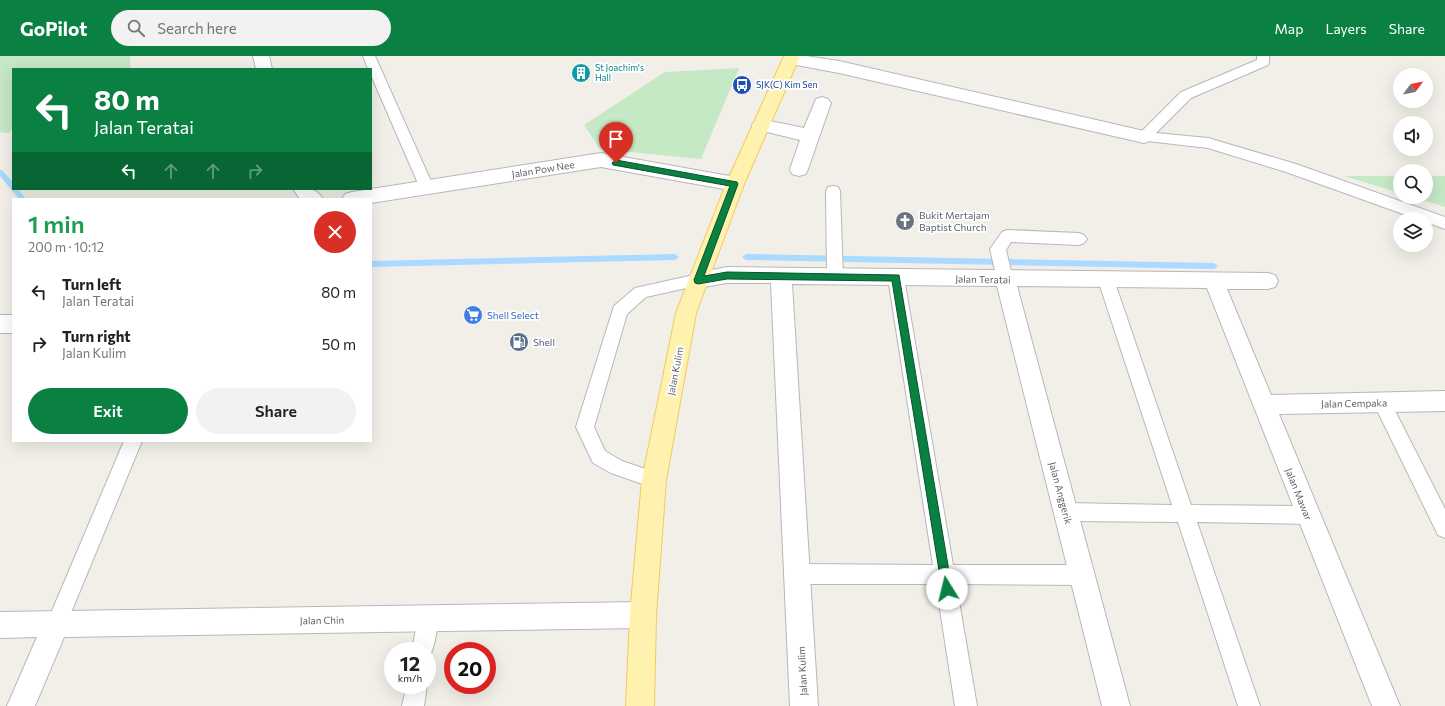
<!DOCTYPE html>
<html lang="en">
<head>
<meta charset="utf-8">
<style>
  :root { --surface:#fff; --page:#f2f2f2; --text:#222; --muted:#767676; --accent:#0b8043 }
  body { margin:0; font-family:Commissioner,sans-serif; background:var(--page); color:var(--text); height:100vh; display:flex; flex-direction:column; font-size:15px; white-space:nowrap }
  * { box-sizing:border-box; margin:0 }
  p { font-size:13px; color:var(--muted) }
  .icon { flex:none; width:22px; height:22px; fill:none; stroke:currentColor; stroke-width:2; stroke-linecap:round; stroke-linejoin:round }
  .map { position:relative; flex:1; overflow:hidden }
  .side { position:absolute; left:12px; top:142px; width:360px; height:244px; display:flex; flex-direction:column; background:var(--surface); border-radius:0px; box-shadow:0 4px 16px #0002 }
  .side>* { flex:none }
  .banner { position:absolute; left:12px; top:12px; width:360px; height:122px; border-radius:0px; box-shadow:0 4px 16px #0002; background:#0b8043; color:#fff; overflow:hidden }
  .needle { width:26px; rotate:58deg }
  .tools { position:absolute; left:1393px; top:12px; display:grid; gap:8px }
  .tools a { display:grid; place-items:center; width:40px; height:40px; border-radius:50%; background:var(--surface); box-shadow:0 4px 16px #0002; font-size:20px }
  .speed { position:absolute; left:384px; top:586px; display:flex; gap:8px; font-size:20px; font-weight:700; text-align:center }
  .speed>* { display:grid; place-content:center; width:52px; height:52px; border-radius:50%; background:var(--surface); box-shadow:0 4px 16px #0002; line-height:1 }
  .speed small { font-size:10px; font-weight:400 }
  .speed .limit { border:6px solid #d22; background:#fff; color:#111 }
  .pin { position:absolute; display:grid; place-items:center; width:34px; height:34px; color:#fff; margin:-41px -17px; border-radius:50% 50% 50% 0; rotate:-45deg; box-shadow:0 0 4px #0007 }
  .pin .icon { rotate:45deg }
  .me { position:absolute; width:44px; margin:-22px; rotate:351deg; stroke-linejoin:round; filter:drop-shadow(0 0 3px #0008) }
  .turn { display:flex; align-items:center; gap:14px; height:84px; padding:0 16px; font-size:18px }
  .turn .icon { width:52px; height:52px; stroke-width:2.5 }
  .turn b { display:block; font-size:28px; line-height:34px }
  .lanes { display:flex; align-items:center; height:38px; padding:0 16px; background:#0003; justify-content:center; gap:20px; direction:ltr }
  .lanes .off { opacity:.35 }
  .round { display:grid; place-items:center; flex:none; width:42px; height:42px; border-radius:21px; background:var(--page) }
  .head { display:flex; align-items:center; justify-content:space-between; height:68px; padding:0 16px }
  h1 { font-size:24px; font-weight:600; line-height:30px; color:#1e9e55 }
  .action { display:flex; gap:8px; margin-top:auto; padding:8px 16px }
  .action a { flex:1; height:46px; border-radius:24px; background:var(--accent); color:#fff; font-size:16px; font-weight:600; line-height:46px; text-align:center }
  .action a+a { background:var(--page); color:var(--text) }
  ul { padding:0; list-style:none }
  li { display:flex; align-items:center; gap:12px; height:52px; padding:0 16px }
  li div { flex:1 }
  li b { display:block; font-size:15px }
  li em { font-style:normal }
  header { display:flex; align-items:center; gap:24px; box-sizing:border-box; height:56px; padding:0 20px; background:var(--accent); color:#fff }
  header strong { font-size:19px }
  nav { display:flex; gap:22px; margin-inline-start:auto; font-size:14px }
  .search { width:280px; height:36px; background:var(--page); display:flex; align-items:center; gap:10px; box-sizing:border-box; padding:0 14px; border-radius:22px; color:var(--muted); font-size:15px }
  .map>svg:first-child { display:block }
  .green { fill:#c5e8c5 }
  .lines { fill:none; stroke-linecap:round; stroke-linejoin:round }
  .stream { fill:#aadaff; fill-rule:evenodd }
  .lane-casing { stroke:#b5b8bc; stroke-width:2 }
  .street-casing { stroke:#b5b8bc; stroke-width:2 }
  .primary-casing { stroke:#f2c960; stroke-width:2 }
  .lane { fill:#fff; fill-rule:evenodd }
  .street { fill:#fff; fill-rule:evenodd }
  .primary { fill:#fff2af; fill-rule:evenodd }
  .route { fill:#0b8043; stroke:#07532c }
  .labels { text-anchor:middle; stroke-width:3.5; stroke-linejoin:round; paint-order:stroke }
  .far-culture-label { font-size:9px; fill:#0d838f; stroke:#fff; text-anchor:start }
  .far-transit-label { font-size:9px; fill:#164399; stroke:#fff; text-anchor:start }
  .street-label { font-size:10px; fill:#5f6368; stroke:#fff }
  .worship-label { font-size:10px; fill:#5b616d; stroke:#fff; text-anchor:start }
  .shop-label { font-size:10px; fill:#366cbe; stroke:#fff; text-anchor:start }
  .service-label { font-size:10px; fill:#4e5e75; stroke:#fff; text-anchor:start }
</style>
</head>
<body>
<header>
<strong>GoPilot</strong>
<div class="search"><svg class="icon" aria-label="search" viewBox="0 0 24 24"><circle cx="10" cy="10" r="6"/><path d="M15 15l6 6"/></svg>Search here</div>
<nav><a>Map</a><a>Layers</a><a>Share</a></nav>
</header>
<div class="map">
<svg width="1445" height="650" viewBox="0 0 1445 650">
  <rect width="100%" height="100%" fill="#f1efe8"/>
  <g class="green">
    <polygon points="0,0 130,0 131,13 13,13 13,72 9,77 0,76"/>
    <polygon points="739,12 701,103 600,93 584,69 665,16"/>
    <polygon points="1344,120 1400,120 1400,137"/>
    <polygon points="1426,120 1445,120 1445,151 1412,141 1426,141"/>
  </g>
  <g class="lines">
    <g class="stream">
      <polygon points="0,114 2,114 13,126 13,133 18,133 26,143 19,143 0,120"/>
      <polygon points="675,198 679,201 675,204 371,211 371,205"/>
      <polygon points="746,198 1214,207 1218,210 1214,213 746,204 742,201"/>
    </g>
    <defs>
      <g id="lane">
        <polygon points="363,0 375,0 434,132 432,136 427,137 422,136 420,132 371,19 371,13 368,13"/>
        <polygon points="1257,0 1269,0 1269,6 1268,9 1191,42 1156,77 1208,82 1296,108 1445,161 1445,173 1426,166 1426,163 1417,163 1286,116 1208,92 1139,84 1137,81 1139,78 1181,36 1257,4"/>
        <polygon points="833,130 838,131 840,135 843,221 841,225 835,227 829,225 827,221 826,135 828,131"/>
        <polygon points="1007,174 1079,177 1084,179 1087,183 1084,187 1079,189 1011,186 1006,194 1013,223 1011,227 1005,229 999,227 997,223 990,193 1002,176"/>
        <polygon points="896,216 902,218 904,222 953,509 1082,509 1089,512 1092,519 1089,526 1082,529 956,528 977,650 955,650 936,528 797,528 790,525 787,518 790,511 797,508 933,509 888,222 890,218"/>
        <polygon points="698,218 704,220 706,224 704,228 646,241 627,258 594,371 605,395 622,405 660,418 663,424 660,430 654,432 611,417 593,407 576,371 614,250 635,232"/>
        <polygon points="1106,218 1112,220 1114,224 1191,449 1308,450 1315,453 1317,459 1315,465 1308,468 1197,466 1260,650 1238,650 1178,466 1066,465 1059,462 1057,456 1059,450 1066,447 1172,449 1098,224 1100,220"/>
        <polygon points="1382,338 1388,341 1445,453 1445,482 1438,479 1373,346 1376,341"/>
        <polygon points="124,385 142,385 63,576 56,579 49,576 46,569"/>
        <path d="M428 552 435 555C440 568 435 589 429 602L427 603V595H412L418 562 421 555Z"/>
        <polygon points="427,628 427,629 424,650 402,650 407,629"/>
      </g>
      <g id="street">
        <polygon points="253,0 269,0 272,13 256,13"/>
        <polygon points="785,0 806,0 839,5 1144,75 1150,77 1153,81 1150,85 1144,87 839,17 791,8 785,7 783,3"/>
        <polygon points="822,41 828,43 831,47 808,113 806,118 799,120 792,118 790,113 800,84 755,73 752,69 755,65 761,63 804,72 816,43"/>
        <polygon points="601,97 735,121 742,123 744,128 742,133 735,135 601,111 371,147 371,143 342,143 345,138 352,136"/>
        <path d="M293 133C306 133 315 130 323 143H300Z"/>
        <polygon points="727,211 1268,217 1275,219 1278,225 1275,231 1268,233 1227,233 1271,339 1445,335 1445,355 1279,358 1400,650 1372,650 1207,232 1017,230 1130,650 1102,650 997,230 792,228 818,650 790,650 771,227 727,227 698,232 691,230 688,224 691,218"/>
        <rect x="0" y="259" width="13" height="18"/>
        <polygon points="643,546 652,550 656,559 652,568 643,572 64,581 35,650 7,650 37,581 0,582 0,556"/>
      </g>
      <polygon id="primary" points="784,0 800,0 744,128 696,257 666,424 656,559 654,650 626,650 630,559 642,424 676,257 726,128"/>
    </defs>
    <use href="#lane" class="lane-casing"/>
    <use href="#street" class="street-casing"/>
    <use href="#primary" class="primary-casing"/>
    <use href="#lane" class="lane"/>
    <use href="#street" class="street"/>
    <use href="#primary" class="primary"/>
  </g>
  <polygon class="route" points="616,104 737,126 738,128 704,220 727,216 899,219 952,533 951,537 947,538 943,537 942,533 892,225 727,223 698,228 695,227 694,224 730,130 613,109 612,107"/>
  <defs>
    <symbol id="building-disc" viewBox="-11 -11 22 22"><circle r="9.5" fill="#0f9aa8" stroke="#fff"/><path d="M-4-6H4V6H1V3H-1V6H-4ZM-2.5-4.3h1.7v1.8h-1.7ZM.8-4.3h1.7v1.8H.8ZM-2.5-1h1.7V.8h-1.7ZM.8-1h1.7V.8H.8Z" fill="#fff"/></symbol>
    <symbol id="bus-disc" viewBox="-11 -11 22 22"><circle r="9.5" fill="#1a4fb4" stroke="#fff"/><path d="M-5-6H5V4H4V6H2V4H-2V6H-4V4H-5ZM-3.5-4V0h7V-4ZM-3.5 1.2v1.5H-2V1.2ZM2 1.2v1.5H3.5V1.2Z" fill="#fff"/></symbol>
    <symbol id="church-disc" viewBox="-11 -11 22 22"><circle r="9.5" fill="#6b7280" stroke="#fff"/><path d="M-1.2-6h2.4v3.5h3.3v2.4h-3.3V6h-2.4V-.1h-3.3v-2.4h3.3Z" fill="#fff"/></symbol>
    <symbol id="supermarket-disc" viewBox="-11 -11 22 22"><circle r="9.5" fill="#3f7fe0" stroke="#fff"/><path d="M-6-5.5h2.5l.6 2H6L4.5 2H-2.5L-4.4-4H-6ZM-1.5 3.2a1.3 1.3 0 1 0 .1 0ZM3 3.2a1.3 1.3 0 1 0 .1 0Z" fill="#fff"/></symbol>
    <symbol id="fuel-disc" viewBox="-11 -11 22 22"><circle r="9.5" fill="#5c6f8a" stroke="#fff"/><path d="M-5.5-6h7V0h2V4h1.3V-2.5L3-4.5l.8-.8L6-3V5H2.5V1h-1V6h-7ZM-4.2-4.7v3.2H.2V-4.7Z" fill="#fff"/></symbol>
  </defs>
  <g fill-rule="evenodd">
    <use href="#building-disc" x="570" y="6" width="22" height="22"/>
    <use href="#bus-disc" x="731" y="18" width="22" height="22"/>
    <use href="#church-disc" x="894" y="154" width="22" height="22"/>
    <use href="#supermarket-disc" x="462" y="248" width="22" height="22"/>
    <use href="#fuel-disc" x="508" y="275" width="22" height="22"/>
  </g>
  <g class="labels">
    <g class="far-culture-label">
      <text x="595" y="15">St Joachim's<tspan x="595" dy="10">Hall</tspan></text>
    </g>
    <g class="far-transit-label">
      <text x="756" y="32">SJK(C) Kim Sen</text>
    </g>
    <g class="street-label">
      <text transform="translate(543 113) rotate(-9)" y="4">Jalan Pow Nee</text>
      <text transform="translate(983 223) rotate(1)" y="4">Jalan Teratai</text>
      <text transform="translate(675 315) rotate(-79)" y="4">Jalan Kulim</text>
      <text transform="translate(1354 347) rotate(-1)" y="4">Jalan Cempaka</text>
      <text transform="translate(1061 437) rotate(75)" y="4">Jalan Anggerik</text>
      <text transform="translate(1299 438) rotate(68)" y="4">Jalan Mawar</text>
      <text transform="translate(322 564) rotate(-1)" y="4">Jalan Chin</text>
      <text transform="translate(802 615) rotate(-93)" y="4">Jalan Kulim</text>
    </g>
    <g class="worship-label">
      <text x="919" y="163">Bukit Mertajam<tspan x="919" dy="12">Baptist Church</tspan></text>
    </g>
    <g class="shop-label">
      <text x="487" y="263">Shell Select</text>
    </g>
    <g class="service-label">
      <text x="533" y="290">Shell</text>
    </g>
  </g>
</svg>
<div class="tools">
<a><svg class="needle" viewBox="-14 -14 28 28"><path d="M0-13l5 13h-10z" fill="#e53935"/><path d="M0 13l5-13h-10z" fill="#767676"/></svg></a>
<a><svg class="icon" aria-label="sound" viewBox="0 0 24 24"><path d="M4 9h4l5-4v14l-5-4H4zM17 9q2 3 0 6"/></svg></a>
<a><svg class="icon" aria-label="search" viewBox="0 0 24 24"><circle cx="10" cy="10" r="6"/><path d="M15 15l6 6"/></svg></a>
<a><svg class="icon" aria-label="layers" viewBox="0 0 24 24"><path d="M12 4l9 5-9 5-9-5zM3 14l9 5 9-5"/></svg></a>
</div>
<div class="speed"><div>12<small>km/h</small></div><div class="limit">20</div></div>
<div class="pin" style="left:616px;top:107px;background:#d93025"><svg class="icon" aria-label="arrive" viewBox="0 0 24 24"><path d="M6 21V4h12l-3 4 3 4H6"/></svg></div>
<svg class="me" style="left:947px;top:533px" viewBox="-20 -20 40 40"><circle r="19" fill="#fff"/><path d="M0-13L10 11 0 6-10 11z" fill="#0b8043"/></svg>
<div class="banner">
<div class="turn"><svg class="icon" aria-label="left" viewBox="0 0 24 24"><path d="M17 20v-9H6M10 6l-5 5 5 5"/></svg><div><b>80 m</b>Jalan Teratai</div></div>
<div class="lanes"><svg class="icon" aria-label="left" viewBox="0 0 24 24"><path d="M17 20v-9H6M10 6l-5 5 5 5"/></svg><svg class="icon off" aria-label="ahead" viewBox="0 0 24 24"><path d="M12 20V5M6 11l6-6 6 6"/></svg><svg class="icon off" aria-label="ahead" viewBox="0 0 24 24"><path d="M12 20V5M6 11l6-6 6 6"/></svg><svg class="icon off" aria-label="right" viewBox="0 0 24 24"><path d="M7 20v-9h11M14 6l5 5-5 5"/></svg></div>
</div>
<section class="side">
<div class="head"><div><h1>1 min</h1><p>200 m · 10:12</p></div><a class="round" style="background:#d93025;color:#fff"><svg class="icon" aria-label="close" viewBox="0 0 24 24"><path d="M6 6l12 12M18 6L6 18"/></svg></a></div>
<ul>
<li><svg class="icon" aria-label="left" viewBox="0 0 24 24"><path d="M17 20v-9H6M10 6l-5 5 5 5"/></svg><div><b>Turn left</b><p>Jalan Teratai</p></div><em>80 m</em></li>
<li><svg class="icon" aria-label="right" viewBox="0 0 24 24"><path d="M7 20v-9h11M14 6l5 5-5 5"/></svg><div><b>Turn right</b><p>Jalan Kulim</p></div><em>50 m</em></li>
</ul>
<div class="action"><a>Exit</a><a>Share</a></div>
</section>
</div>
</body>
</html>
